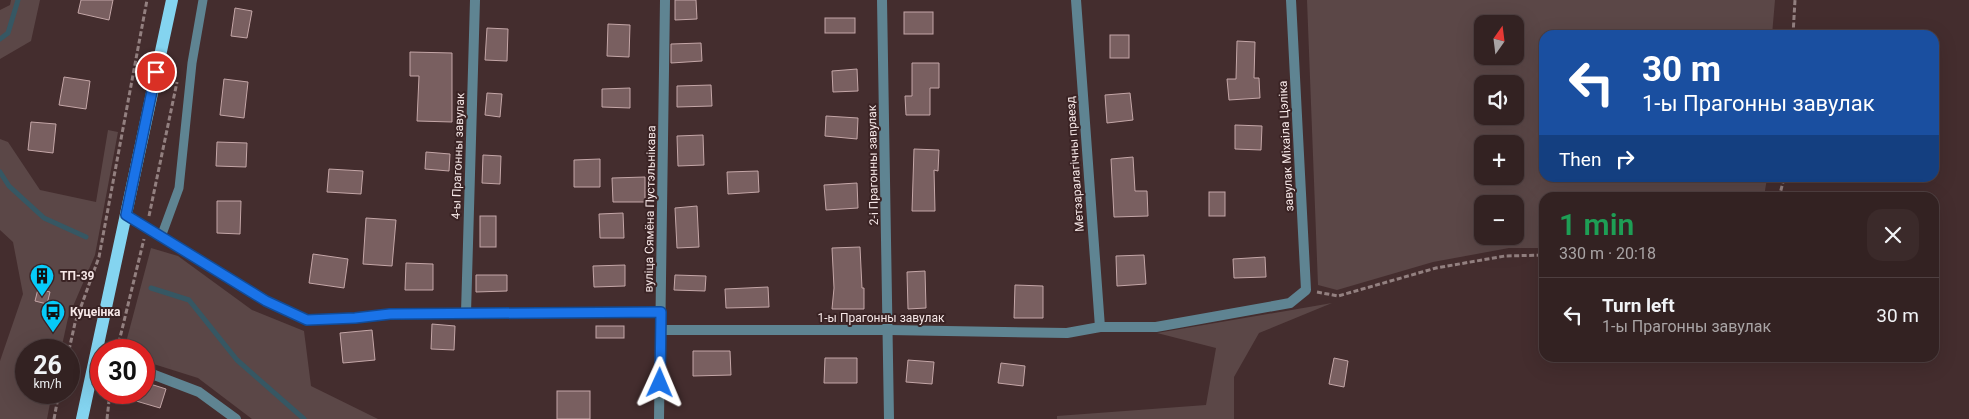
<!DOCTYPE html>
<html lang="en">
<head>
<meta charset="utf-8">
<style>
  :root { --surface:#322; --page:#3b2a2a; --text:#f1f3f6; --muted:#a9a4a5; --line:#4e3f40 }
  body { margin:0; font-family:Roboto,sans-serif; background:var(--page); color:var(--text); height:100vh; display:flex; flex-direction:column; font-size:19px; white-space:nowrap }
  * { box-sizing:border-box; margin:0 }
  p { font-size:16px; color:var(--muted) }
  .icon { flex:none; width:28px; height:28px; fill:none; stroke:currentColor; stroke-width:2; stroke-linecap:round; stroke-linejoin:round }
  .map { position:relative; flex:1; overflow:hidden }
  .details { position:absolute; left:1539px; top:192px; width:400px; height:170px; display:flex; flex-direction:column; background:var(--surface); border-radius:15px; box-shadow:0 5px 20px #0002,0 0 0 1px var(--line) }
  .details>* { flex:none }
  .guide { position:absolute; left:1539px; top:30px; width:400px; height:152px; border-radius:15px; box-shadow:0 5px 20px #0002,0 0 0 1px var(--line); background:#1a4fa0; color:#fff; overflow:hidden }
  .needle { width:32px; rotate:14deg }
  .fabs { position:absolute; left:1474px; top:15px; display:grid; gap:10px }
  .fabs a { display:grid; place-items:center; width:50px; height:50px; border-radius:10px; background:var(--surface); box-shadow:0 5px 20px #0002,0 0 0 1px var(--line); font-size:25px }
  .speed { position:absolute; left:15px; top:339px; display:flex; gap:10px; font-size:25px; font-weight:700; text-align:center }
  .speed>* { display:grid; place-content:center; width:65px; height:65px; border-radius:50%; background:var(--surface); box-shadow:0 5px 20px #0002,0 0 0 1px var(--line); line-height:1 }
  .speed small { font-size:12px; font-weight:400 }
  .speed .limit { border:8px solid #d22; background:#fff; color:#111 }
  .pin { position:absolute; display:grid; place-items:center; width:42px; height:42px; color:#fff; margin:-21px; border:2px solid #fff; border-radius:50%; box-shadow:0 1px 5px #0007 }
  .me { position:absolute; width:55px; margin:-28px; rotate:1deg; stroke-linejoin:round; filter:drop-shadow(0 0 4px #0008) }
  .turn { display:flex; align-items:center; gap:18px; height:105px; padding:0 20px; font-size:22px }
  .turn .icon { width:65px; height:65px; stroke-width:2.5 }
  .turn b { display:block; font-size:35px; line-height:42px }
  .then { display:flex; align-items:center; height:48px; padding:0 20px; background:#0003; gap:10px; font-size:19px }
  .round { display:grid; place-items:center; flex:none; width:52px; height:52px; border-radius:15px; background:var(--page) }
  .head { display:flex; align-items:center; justify-content:space-between; height:85px; padding:0 20px }
  h1 { font-size:30px; font-weight:600; line-height:38px; color:#1e9e55 }
  ul { padding:0; list-style:none }
  li { display:flex; align-items:center; gap:15px; height:75px; padding:0 20px; border-top:1px solid var(--line) }
  li div { flex:1 }
  li b { display:block; font-size:19px }
  li em { font-style:normal }
  .map>svg:first-child { display:block }
  .green { fill:#5b4747; fill-rule:evenodd }
  .lines { fill:none; stroke-linecap:round; stroke-linejoin:round }
  .stream { stroke:#365763; stroke-width:5 }
  .building { fill:#795f60; stroke:#c4a6a7 }
  .path { stroke:#938080; stroke-width:3; stroke-dasharray:5 2.5; stroke-linecap:butt }
  .lane { stroke:#5f8492; stroke-width:9 }
  .street { stroke:#5f8492; stroke-width:10 }
  .primary { stroke:#84d4f0; stroke-width:12 }
  .route-casing { stroke:#114b97; stroke-width:12 }
  .route { stroke:#1a73e8; stroke-width:9 }
  .labels { text-anchor:middle; stroke-width:4; stroke-linejoin:round; paint-order:stroke }
  .street-label { font-size:12px; fill:#f6e7e7; stroke:#3a2324 }
  .poi-label { font-size:12px; font-weight:bold; fill:#f6e7e7; stroke:#3a2324; text-anchor:start }
</style>
</head>
<body>
<div class="map">
<svg width="1969" height="419" viewBox="0 0 1969 419">
  <rect width="100%" height="100%" fill="#442d2e"/>
  <g class="green">
    <polygon points="11,0 40,0 31,41 0,59 0,10 10,5"/>
    <path d="M1307 0H1775L1772 35H1544V178H1767L1764 197 1544 198V248H1509L1433 262 1337 290 1318 285ZM1482 24H1515V56H1482ZM1482 84H1515V116H1482ZM1482 144H1515V176H1482ZM1482 204H1515V236H1482Z"/>
    <polygon points="108,130 118,132 95,255 68,318 61,350 26,350 26,392 52,393 47,419 0,419 0,361 23,294 13,242 0,230 0,139 8,142 40,190 96,202"/>
    <polygon points="151,248 178,256 252,310 304,331 311,386 378,419 252,419 198,378 144,361 144,350 124,350"/>
    <polygon points="1332,303 1259,333 1234,377 1234,419 1057,419 1057,416 1206,405 1216,348 1157,333"/>
  </g>
  <g class="lines">
    <g class="stream">
      <polyline points="0,39 8,33 18,0"/>
      <polyline points="0,172 9,186 44,218 86,237"/>
      <polyline points="151,288 189,300 237,360 304,419"/>
    </g>
  </g>
  <g class="building">
    <polygon points="81,0 113,0 109,20 78,13"/>
    <polygon points="675,0 696,0 697,19 675,20"/>
    <polygon points="235,8 252,11 247,38 231,36"/>
    <rect x="904" y="12" width="29" height="22"/>
    <rect x="825" y="18" width="30" height="15"/>
    <polygon points="608,24 630,25 629,57 607,56"/>
    <polygon points="487,28 508,29 507,61 485,60"/>
    <rect x="1110" y="35" width="19" height="23"/>
    <polygon points="1237,41 1255,42 1254,78 1259,78 1260,98 1229,100 1227,79 1236,79"/>
    <polygon points="701,43 702,61 671,63 671,44"/>
    <polygon points="410,52 452,53 452,122 417,121 419,76 410,76"/>
    <polygon points="912,63 939,63 939,88 930,88 930,115 906,115 905,96 912,96"/>
    <polygon points="857,69 858,91 833,92 832,71"/>
    <polygon points="64,77 90,81 86,109 59,105"/>
    <polygon points="224,79 248,82 244,118 220,115"/>
    <polygon points="711,85 712,106 677,107 677,86"/>
    <polygon points="630,88 630,108 602,107 602,89"/>
    <polygon points="487,93 502,94 500,117 485,115"/>
    <polygon points="1130,93 1133,120 1107,123 1105,95"/>
    <polygon points="826,116 858,118 857,139 825,136"/>
    <polygon points="31,122 56,124 53,153 28,150"/>
    <polygon points="1235,125 1262,126 1261,150 1235,149"/>
    <polygon points="703,135 704,165 678,166 677,136"/>
    <polygon points="217,142 247,143 246,167 216,166"/>
    <polygon points="914,149 939,150 938,171 934,170 935,211 912,211"/>
    <polygon points="426,152 450,154 449,171 425,169"/>
    <polygon points="483,155 501,156 500,184 482,183"/>
    <polygon points="1133,157 1135,191 1147,191 1148,216 1114,217 1111,159"/>
    <polygon points="600,159 600,187 574,187 574,160"/>
    <polygon points="329,169 363,171 361,194 327,192"/>
    <polygon points="758,171 759,192 728,194 727,172"/>
    <polygon points="645,177 645,202 613,202 612,178"/>
    <polygon points="857,183 858,208 826,210 824,185"/>
    <rect x="1209" y="192" width="16" height="24"/>
    <polygon points="217,201 241,201 240,234 217,233"/>
    <polygon points="697,206 699,247 677,248 675,208"/>
    <polygon points="623,213 624,238 600,238 599,214"/>
    <rect x="480" y="216" width="16" height="31"/>
    <polygon points="366,218 396,220 392,266 363,264"/>
    <polygon points="860,247 862,288 864,288 864,309 832,309 834,288 832,248"/>
    <polygon points="313,254 348,259 344,288 309,283"/>
    <polygon points="1144,255 1146,284 1117,286 1116,256"/>
    <polygon points="1265,257 1266,277 1234,278 1233,259"/>
    <polygon points="406,263 433,264 433,290 405,290"/>
    <polygon points="625,265 625,286 594,287 593,266"/>
    <polygon points="925,271 926,308 908,309 907,272"/>
    <polygon points="476,275 507,275 507,291 476,292"/>
    <polygon points="675,275 706,276 705,291 674,290"/>
    <polygon points="1015,285 1043,286 1043,318 1014,318"/>
    <polygon points="768,287 769,307 726,308 725,289"/>
    <polygon points="38,289 50,292 47,304 35,301"/>
    <polygon points="432,324 455,326 454,350 431,349"/>
    <rect x="596" y="326" width="28" height="12"/>
    <polygon points="372,330 375,360 343,363 340,333"/>
    <polygon points="693,351 730,351 731,375 693,376"/>
    <polygon points="825,358 857,358 857,383 824,383"/>
    <polygon points="1334,358 1348,361 1344,387 1329,384"/>
    <polygon points="908,360 934,362 932,384 906,382"/>
    <polygon points="1001,363 1025,366 1023,386 998,383"/>
    <polygon points="144,382 166,389 160,408 119,396 119,392 144,392"/>
    <rect x="557" y="391" width="33" height="28"/>
  </g>
  <g class="lines">
    <g class="path">
      <polyline points="1793,35 1795,0"/>
      <polyline points="1779,198 1784,178"/>
      <polyline points="149,216 177,82"/>
      <polyline points="1317,292 1338,296 1436,268 1505,256 1544,255"/>
      <polyline points="69,350 75,323 99,257 147,0"/>
      <polyline points="117,350 144,239"/>
      <polyline points="54,419 59,392"/>
      <polyline points="107,419 110,392"/>
    </g>
    <polyline class="lane" points="161,237 179,188 192,63 203,0"/>
    <g class="street">
      <polyline points="882,0 889,419"/>
      <polyline points="1076,0 1100,327"/>
      <polyline points="125,215 267,301 307,320 355,318 390,314 661,312"/>
      <polyline points="466,313 475,0"/>
      <polyline points="662,330 889,330 1067,333 1100,327 1156,327 1290,303 1306,290 1291,0"/>
      <polyline points="144,371 199,392 236,419"/>
      <polyline points="659,419 665,0"/>
    </g>
    <polyline class="primary" points="82,419 172,0"/>
  </g>
  <g class="lines">
    <defs>
      <polyline id="route" points="156,72 126,215 266,301 307,320 355,318 390,314 661,312 660,383"/>
    </defs>
    <use href="#route" class="route-casing"/>
    <use href="#route" class="route"/>
  </g>
  <defs>
    <symbol id="building-pin" viewBox="-11 -11 22 30"><path d="M0 17L-7.5 6A9.5 9.5 0 1 1 7.5 6Z" fill="#06cbf9" stroke="#3a2324"/><path d="M-4-6H4V6H1V3H-1V6H-4ZM-2.5-4.3h1.7v1.8h-1.7ZM.8-4.3h1.7v1.8H.8ZM-2.5-1h1.7V.8h-1.7ZM.8-1h1.7V.8H.8Z" fill="#111"/></symbol>
    <symbol id="bus-pin" viewBox="-11 -11 22 30"><path d="M0 17L-7.5 6A9.5 9.5 0 1 1 7.5 6Z" fill="#06cbf9" stroke="#3a2324"/><path d="M-5-6H5V4H4V6H2V4H-2V6H-4V4H-5ZM-3.5-4V0h7V-4ZM-3.5 1.2v1.5H-2V1.2ZM2 1.2v1.5H3.5V1.2Z" fill="#111"/></symbol>
  </defs>
  <g fill-rule="evenodd">
    <use href="#building-pin" x="28" y="262" width="28" height="38"/>
    <use href="#bus-pin" x="39" y="298" width="28" height="38"/>
  </g>
  <g class="labels">
    <g class="street-label">
      <text transform="translate(1286 146) rotate(-93)" y="4">завулак Міхаіла Цэліка</text>
      <text transform="translate(458 156) rotate(-88)" y="4">4-ы Прагонны завулак</text>
      <text transform="translate(1075 164) rotate(-94)" y="4">Метэаралагічны праезд</text>
      <text transform="translate(873 165) rotate(-91)" y="4">2-і Прагонны завулак</text>
      <text transform="translate(650 209) rotate(-89)" y="4">вуліца Сямёна Пустэльнікава</text>
      <text x="881" y="322">1-ы Прагонны завулак</text>
    </g>
    <g class="poi-label">
      <text x="60" y="280">ТП-39</text>
      <text x="70" y="316">Куцеінка</text>
    </g>
  </g>
</svg>
<div class="fabs">
<a><svg class="needle" viewBox="-14 -14 28 28"><path d="M0-13l5 13h-10z" fill="#e53935"/><path d="M0 13l5-13h-10z" fill="#a9a4a5"/></svg></a>
<a><svg class="icon" aria-label="sound" viewBox="0 0 24 24"><path d="M4 9h4l5-4v14l-5-4H4zM17 9q2 3 0 6"/></svg></a>
<a>+</a>
<a>−</a>
</div>
<div class="speed"><div>26<small>km/h</small></div><div class="limit">30</div></div>
<div class="pin" style="left:156px;top:72px;background:#d93025"><svg class="icon" aria-label="arrive" viewBox="0 0 24 24"><path d="M6 21V4h12l-3 4 3 4H6"/></svg></div>
<svg class="me" style="left:660px;top:383px" viewBox="-20 -20 40 40"><path d="M0-17L14 15 0 8-14 15z" fill="#1a73e8" stroke="#fff" stroke-width="4"/></svg>
<div class="guide">
<div class="turn"><svg class="icon" aria-label="left" viewBox="0 0 24 24"><path d="M17 20v-9H6M10 6l-5 5 5 5"/></svg><div><b>30 m</b>1-ы Прагонны завулак</div></div>
<div class="then">Then<svg class="icon" aria-label="right" viewBox="0 0 24 24"><path d="M7 20v-9h11M14 6l5 5-5 5"/></svg></div>
</div>
<section class="details">
<div class="head"><div><h1>1 min</h1><p>330 m · 20:18</p></div><a class="round"><svg class="icon" aria-label="close" viewBox="0 0 24 24"><path d="M6 6l12 12M18 6L6 18"/></svg></a></div>
<ul>
<li><svg class="icon" aria-label="left" viewBox="0 0 24 24"><path d="M17 20v-9H6M10 6l-5 5 5 5"/></svg><div><b>Turn left</b><p>1-ы Прагонны завулак</p></div><em>30 m</em></li>
</ul>
</section>
</div>
</body>
</html>
